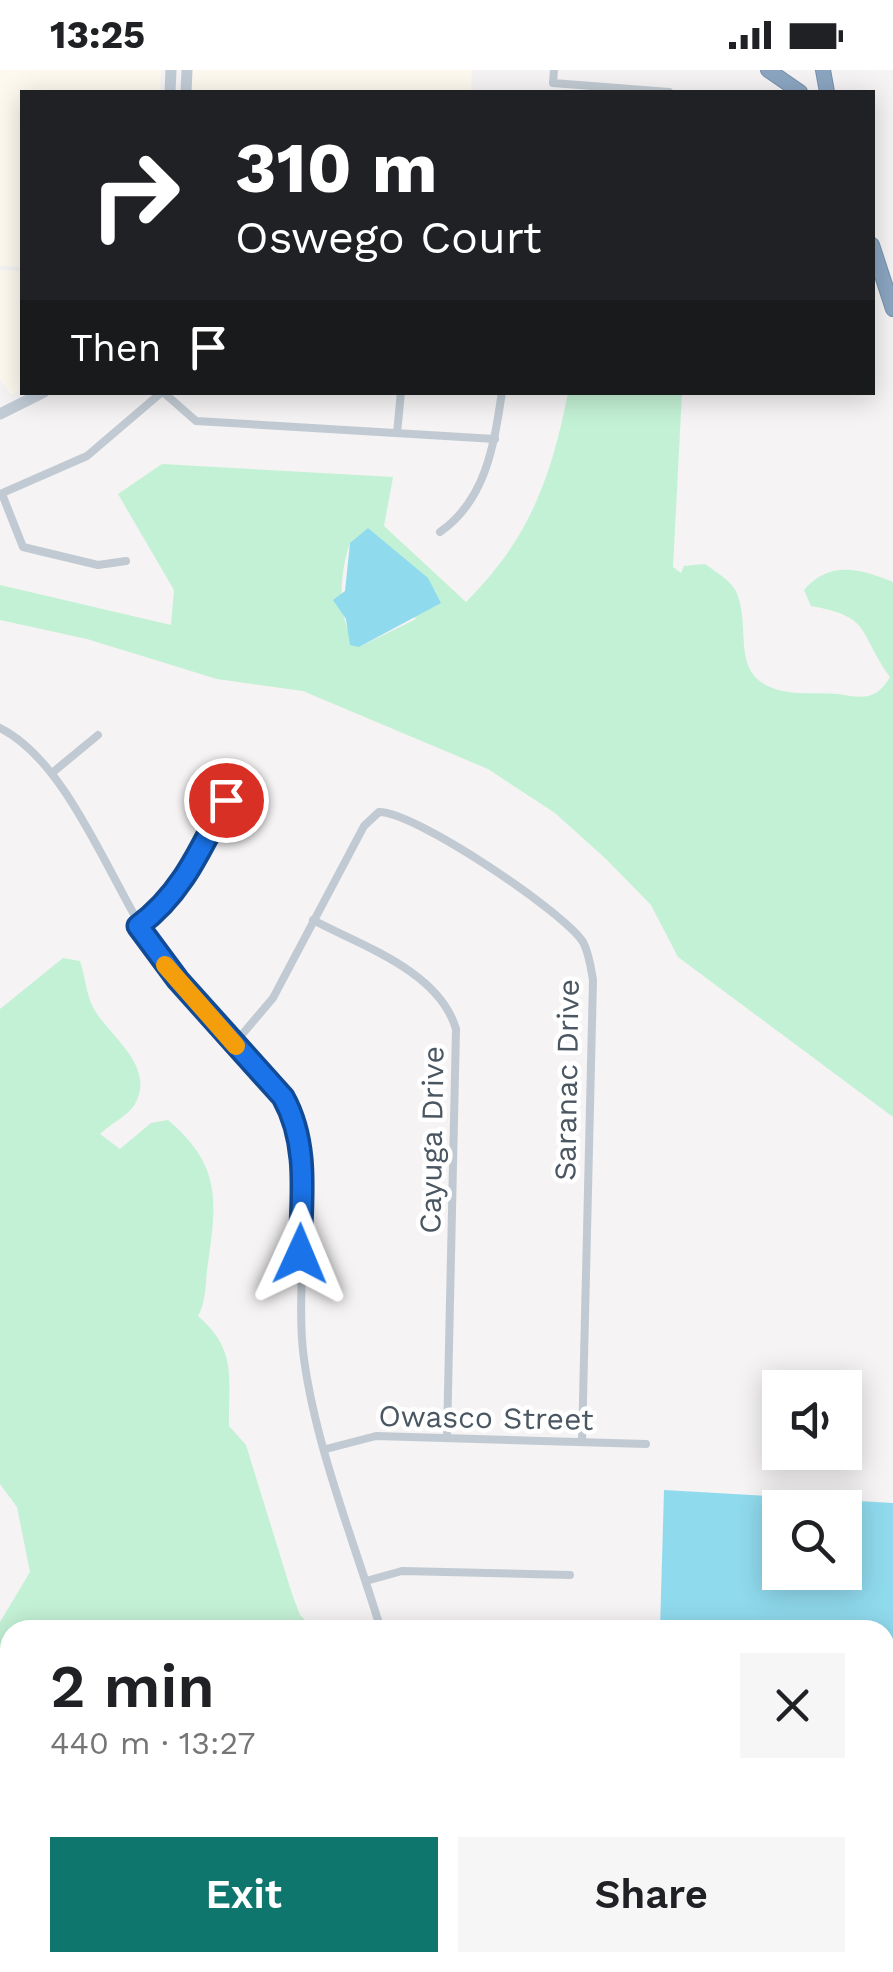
<!DOCTYPE html>
<html lang="en">
<head>
<meta charset="utf-8">
<style>
  :root { --surface:#fff; --page:#f6f6f6; --text:#202124; --muted:#757577; --accent:#0f766e }
  body { margin:0; font-family:"Work Sans",sans-serif; background:var(--page); color:var(--text); height:100vh; display:flex; flex-direction:column; font-size:38px; white-space:nowrap }
  * { box-sizing:border-box; margin:0 }
  p { font-size:32px; color:var(--muted) }
  .icon { flex:none; width:55px; height:55px; fill:none; stroke:currentColor; stroke-width:2; stroke-linecap:round; stroke-linejoin:round }
  .map { position:relative; flex:1; overflow:hidden }
  .sheet { position:absolute; left:0px; top:1550px; width:895px; height:352px; display:flex; flex-direction:column; background:var(--surface); border-radius:30px 30px 0 0; box-shadow:0 5px 25px #0003 }
  .sheet>* { flex:none }
  .banner { position:absolute; left:20px; top:20px; width:855px; height:305px; border-radius:0px; box-shadow:0 5px 25px #0003; background:#202124; color:#fff; overflow:hidden }
  .tools { position:absolute; left:762px; top:1300px; display:grid; gap:20px }
  .tools a { display:grid; place-items:center; width:100px; height:100px; border-radius:0px; background:var(--surface); box-shadow:0 5px 25px #0003; font-size:50px }
  .pin { position:absolute; display:grid; place-items:center; width:85px; height:85px; color:#fff; margin:-42px; border:5px solid #fff; border-radius:50%; box-shadow:0 2px 10px #0007 }
  .me { position:absolute; width:110px; margin:-55px; rotate:1deg; stroke-linejoin:round; filter:drop-shadow(0 0 8px #0008) }
  .turn { display:flex; align-items:center; gap:35px; height:210px; padding:0 50px; font-size:45px }
  .turn .icon { width:130px; height:130px; stroke-width:2.5 }
  .turn b { display:block; font-size:70px; line-height:85px }
  .then { display:flex; align-items:center; height:95px; padding:0 50px; background:#0003; gap:20px; font-size:38px }
  .round { display:grid; place-items:center; flex:none; width:105px; height:105px; border-radius:0px; background:var(--page) }
  .head { display:flex; align-items:center; justify-content:space-between; height:170px; padding:0 50px }
  h1 { font-size:60px; font-weight:600; line-height:75px }
  .button { display:flex; gap:20px; margin-top:auto; padding:20px 50px }
  .button a { flex:1; height:115px; border-radius:0px; background:var(--accent); color:#fff; font-size:40px; font-weight:600; line-height:115px; text-align:center }
  .button a+a { background:var(--page); color:var(--text) }
  .status { display:flex; justify-content:space-between; align-items:center; height:70px; padding:0 50px; background:var(--surface); direction:ltr }
  .status svg { height:28px; fill:currentColor }
  .map>svg:first-child { display:block }
  .commercial { fill:#fdf9ef }
  .green { fill:#c3f1d5; fill-rule:evenodd }
  .water { fill:#90daee; fill-rule:evenodd }
  .lines { fill:none; stroke-linecap:round; stroke-linejoin:round }
  .highway-casing { stroke:#7690ad; stroke-width:16 }
  .street { stroke:#c1cad2; stroke-width:8 }
  .secondary { stroke:#c1cbd6; stroke-width:11 }
  .highway { stroke:#8ba5c1; stroke-width:14 }
  .route-casing { stroke:#114b97; stroke-width:25 }
  .route { stroke:#1a73e8; stroke-width:18 }
  .slow { stroke:#f59e0b; stroke-width:18 }
  .labels { text-anchor:middle; stroke-width:9; stroke-linejoin:round; paint-order:stroke }
  .street-label { font-size:30px; fill:#4a5661; stroke:#fff }
</style>
</head>
<body>
<div class="status"><b>13:25</b><svg viewBox="0 0 49 12"><path d="M0 12V9h3v3zM5 12V6h3v6zM10 12V3h3v9zM15 12V0h3v12zM26 1h20v11H26zM47 4h2v5h-2z"/></svg></div>
<div class="map">
<svg width="893" height="1902" viewBox="0 0 893 1902">
  <rect width="100%" height="100%" fill="#f5f3f3"/>
  <g class="commercial">
    <polygon points="0,0 161,0 160,22 22,22 22,197 0,196"/>
    <polygon points="192,0 472,0 471,22 191,22"/>
    <polygon points="0,200 22,201 22,319 11,325 0,309"/>
  </g>
  <g class="green">
    <path d="M568 323H682L673 497 681 503 684 496 705 494C717 503 733 511 738 526 751 565 729 609 783 621 801 625 819 622 838 624 863 628 876 631 890 607 857 560 872 547 811 536L804 520C830 490 860 499 893 512V1047L678 887 651 835 606 789 555 743 488 699 303 621 217 609 87 569 0 550V515L171 555 174 520 118 424 162 394 393 407 384 456 466 532C529 469 551 409 568 323ZM350 473 416 549 359 577C336 554 339 504 350 473Z"/>
    <path d="M63 888 80 891C85 905 86 924 93 937 106 964 157 995 135 1034 129 1045 110 1054 100 1064L120 1079 151 1053 168 1050C221 1095 217 1130 208 1193 205 1211 207 1230 198 1246 238 1281 228 1307 229 1356L246 1375 292 1524 300 1545 315 1560H10V1596L0 1590V1552L30 1502 17 1437 0 1414V939Z"/>
    <polygon points="72,1892 426,1892 431,1902 70,1902"/>
  </g>
  <g class="water">
    <polygon points="368,458 428,508 441,533 359,577 350,575 346,549 333,530 345,521 350,473"/>
    <path d="M664 1420 893 1433V1579L885 1724V1560H660ZM780 1438H845V1502H780Z"/>
  </g>
  <g class="lines">
    <defs>
      <g id="highway">
        <polyline points="768,0 800,22"/>
        <polyline points="823,0 827,22"/>
        <polyline points="872,175 893,239"/>
      </g>
    </defs>
    <use href="#highway" class="highway-casing"/>
    <g class="street">
      <polyline points="554,0 553,13 669,22"/>
      <polyline points="163,322 196,351 495,369"/>
      <polyline points="397,363 401,322"/>
      <polyline points="0,424 87,386 162,322"/>
      <polyline points="2,424 23,477 98,495 126,491"/>
      <path d="M440 462C486 430 494 375 502 322"/>
      <path d="M0 658C71 693 114 823 161 889 195 939 242 982 283 1027 320 1092 293 1212 304 1289 316 1378 355 1474 381 1560"/>
      <polyline points="52,703 98,665"/>
      <path d="M313 850C362 876 439 901 456 959L447 1367"/>
      <polyline points="138,857 167,836 179,818 242,701"/>
      <path d="M234 974 273 928 364 756 379 742C414 741 564 842 583 872 589 883 591 898 593 910L582 1372"/>
      <polyline points="326,1379 376,1366 646,1374"/>
      <polyline points="366,1511 402,1501 570,1505"/>
      <polyline points="0,1696 10,1700"/>
      <polyline points="885,1805 893,1805"/>
      <polyline points="557,1892 587,1902"/>
      <polyline points="812,1902 812,1892"/>
    </g>
    <g class="secondary">
      <polyline points="170,22 171,0"/>
      <polyline points="186,22 187,0"/>
      <polyline points="0,344 44,322"/>
    </g>
    <use href="#highway" class="highway"/>
  </g>
  <g class="lines">
    <defs>
      <path id="route" d="M226 730C201 778 182 824 138 856L178 910 283 1027C310 1075 301 1131 300 1184"/>
    </defs>
    <use href="#route" class="route-casing"/>
    <use href="#route" class="route"/>
    <polyline class="slow" points="165,895 236,976"/>
  </g>
  <g class="labels">
    <g class="street-label">
      <text transform="translate(567 1010) rotate(-89)" y="10">Saranac Drive</text>
      <text transform="translate(432 1070) rotate(-89)" y="10">Cayuga Drive</text>
      <text transform="translate(486 1348) rotate(1)" y="10">Owasco Street</text>
    </g>
  </g>
</svg>
<div class="tools">
<a><svg class="icon" aria-label="sound" viewBox="0 0 24 24"><path d="M4 9h4l5-4v14l-5-4H4zM17 9q2 3 0 6"/></svg></a>
<a><svg class="icon" aria-label="search" viewBox="0 0 24 24"><circle cx="10" cy="10" r="6"/><path d="M15 15l6 6"/></svg></a>
</div>
<div class="pin" style="left:226px;top:730px;background:#d93025"><svg class="icon" aria-label="arrive" viewBox="0 0 24 24"><path d="M6 21V4h12l-3 4 3 4H6"/></svg></div>
<svg class="me" style="left:300px;top:1184px" viewBox="-20 -20 40 40"><path d="M0-17L14 15 0 8-14 15z" fill="#1a73e8" stroke="#fff" stroke-width="4"/></svg>
<div class="banner">
<div class="turn"><svg class="icon" aria-label="right" viewBox="0 0 24 24"><path d="M7 20v-9h11M14 6l5 5-5 5"/></svg><div><b>310 m</b>Oswego Court</div></div>
<div class="then">Then<svg class="icon" aria-label="arrive" viewBox="0 0 24 24"><path d="M6 21V4h12l-3 4 3 4H6"/></svg></div>
</div>
<section class="sheet">
<div class="head"><div><h1>2 min</h1><p>440 m · 13:27</p></div><a class="round"><svg class="icon" aria-label="close" viewBox="0 0 24 24"><path d="M6 6l12 12M18 6L6 18"/></svg></a></div>
<div class="button"><a>Exit</a><a>Share</a></div>
</section>
</div>
</body>
</html>
